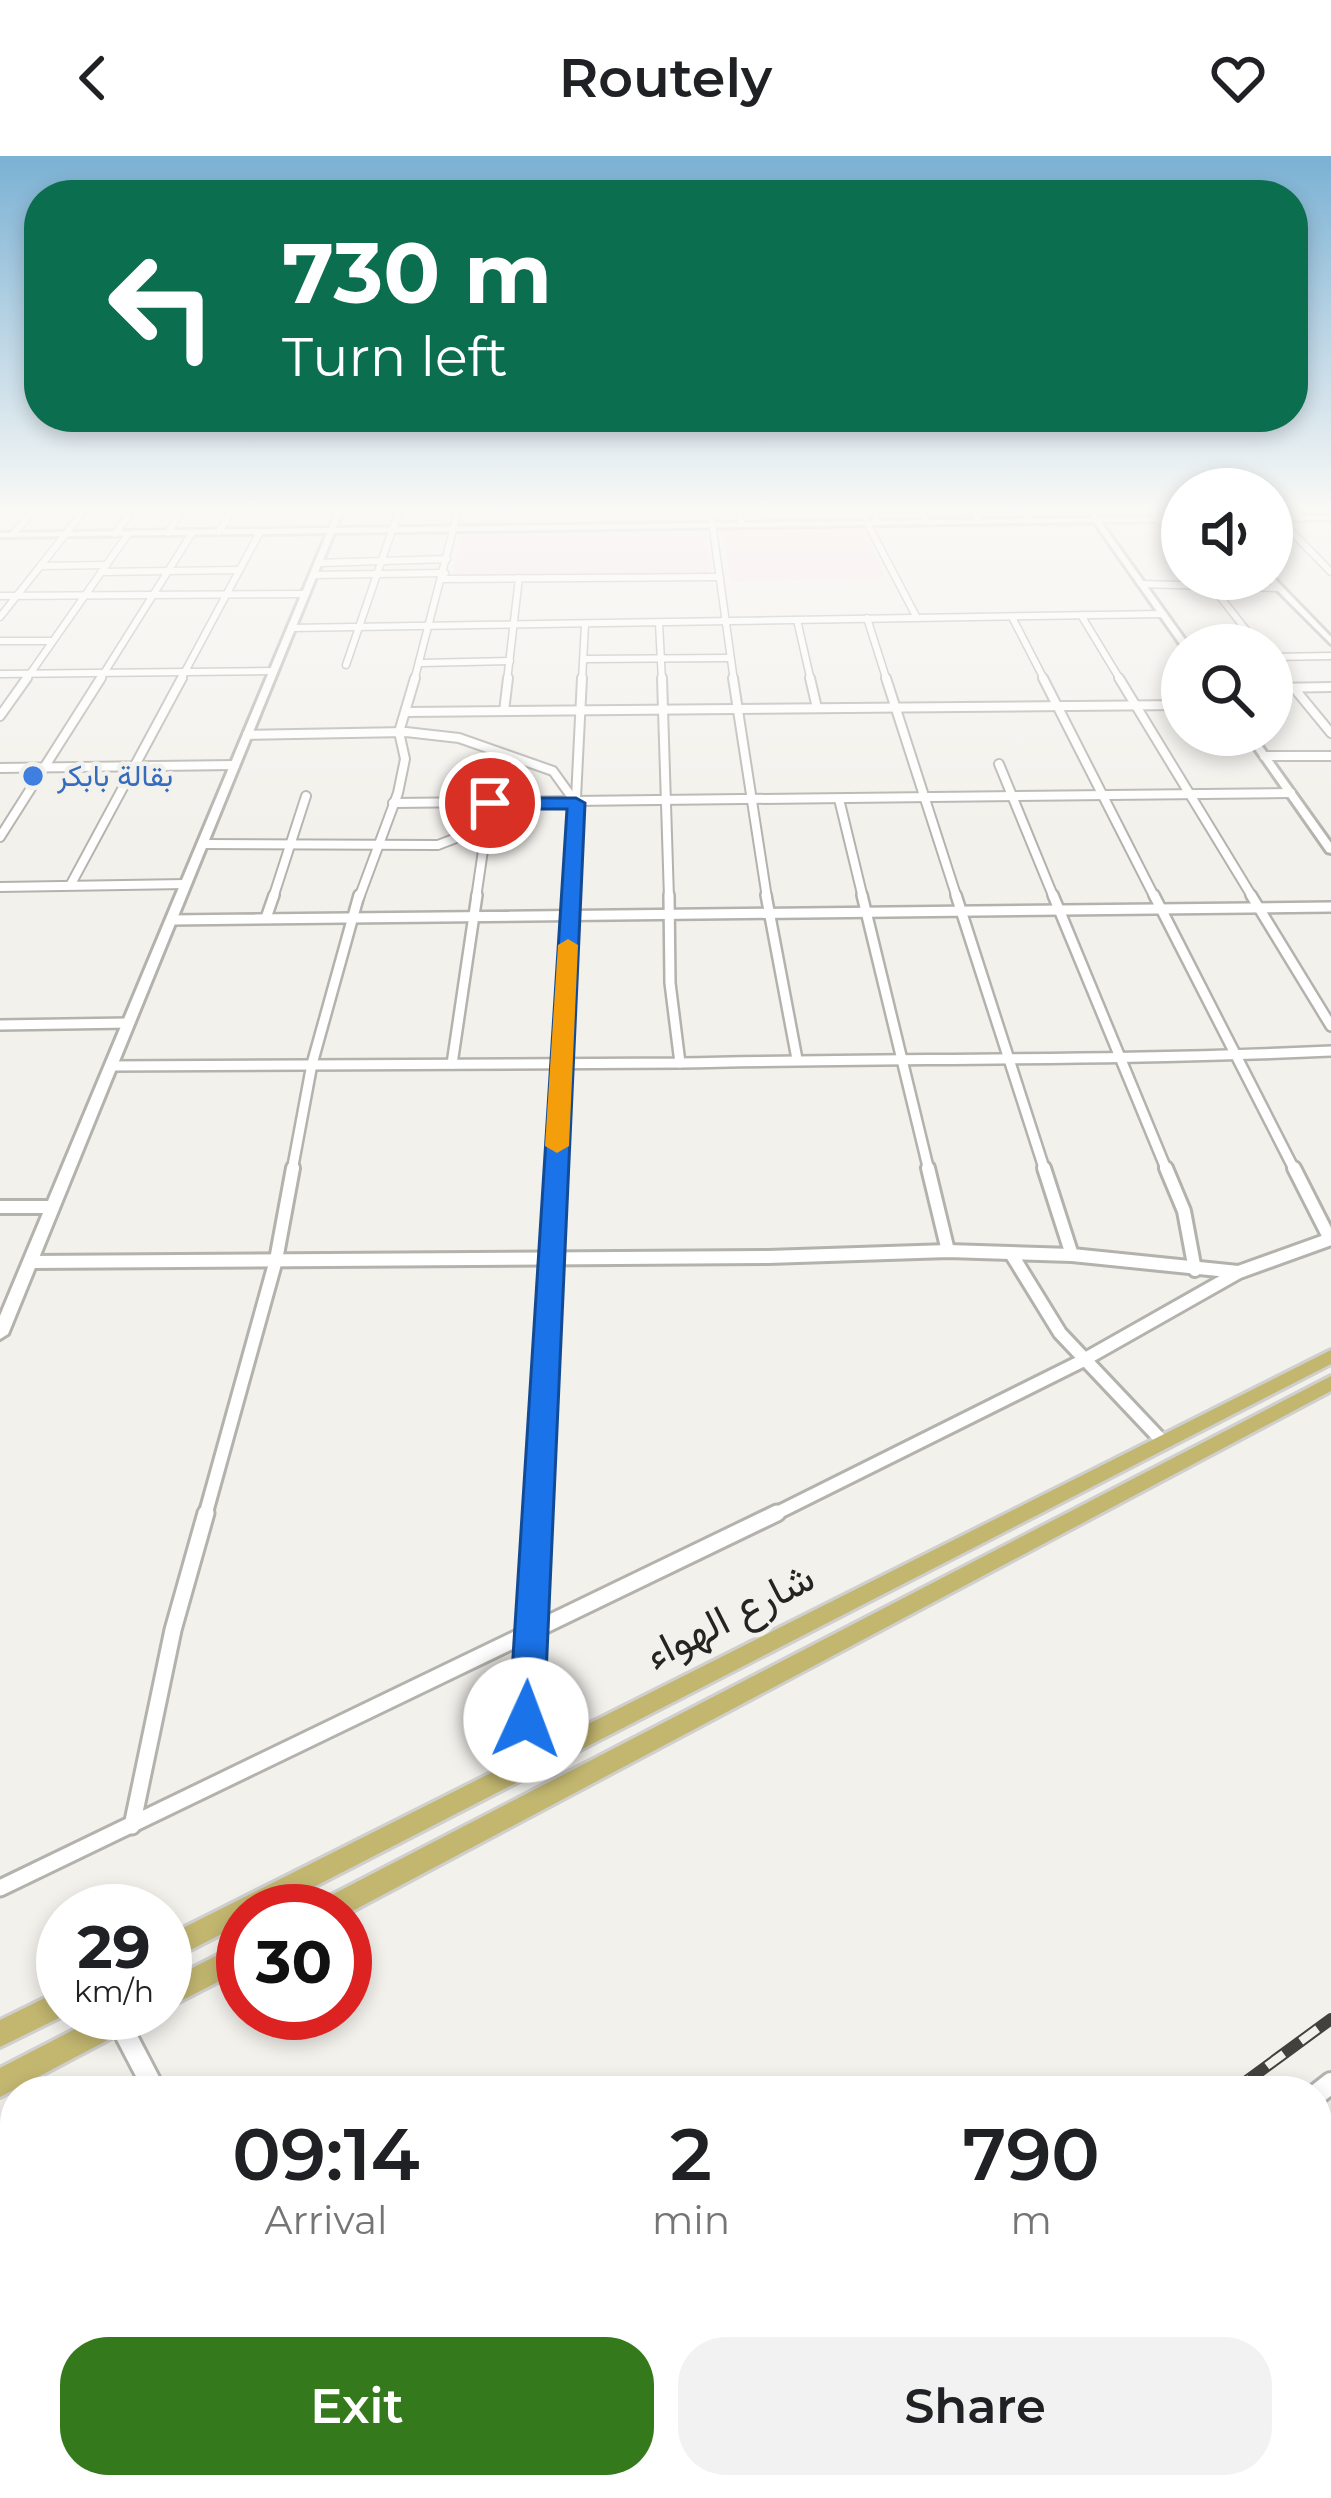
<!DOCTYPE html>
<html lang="en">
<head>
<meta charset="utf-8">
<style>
  :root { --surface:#fff; --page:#f2f2f2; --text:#202124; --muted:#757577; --accent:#347a1d }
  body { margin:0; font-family:Montserrat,Vazirmatn,sans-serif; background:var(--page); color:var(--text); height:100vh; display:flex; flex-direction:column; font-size:45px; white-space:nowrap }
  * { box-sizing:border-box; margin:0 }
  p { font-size:39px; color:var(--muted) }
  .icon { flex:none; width:66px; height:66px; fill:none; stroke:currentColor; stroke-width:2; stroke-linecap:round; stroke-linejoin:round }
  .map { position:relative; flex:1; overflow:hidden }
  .sheet { position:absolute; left:0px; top:1920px; width:1332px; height:423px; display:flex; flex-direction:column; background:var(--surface); border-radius:48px 48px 0 0; box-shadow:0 6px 18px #0003 }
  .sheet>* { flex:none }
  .top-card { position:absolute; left:24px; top:24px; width:1284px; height:252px; border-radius:48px; box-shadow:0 6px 18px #0003; background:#0b6e4f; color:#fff; overflow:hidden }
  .buttons { position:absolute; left:1161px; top:312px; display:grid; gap:24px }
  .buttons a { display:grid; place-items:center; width:132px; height:132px; border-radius:50%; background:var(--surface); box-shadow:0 6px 18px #0003; font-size:60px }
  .speed { position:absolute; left:36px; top:1728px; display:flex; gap:24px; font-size:60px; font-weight:700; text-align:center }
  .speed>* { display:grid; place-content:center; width:156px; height:156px; border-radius:50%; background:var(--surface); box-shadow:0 6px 18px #0003; line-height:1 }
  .speed small { font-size:30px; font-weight:400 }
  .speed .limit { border:18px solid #d22; background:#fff; color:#111 }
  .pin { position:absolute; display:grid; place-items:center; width:102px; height:102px; color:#fff; margin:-51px; border:6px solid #fff; border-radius:50%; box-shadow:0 3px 12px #0007 }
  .me { position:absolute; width:132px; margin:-66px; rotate:2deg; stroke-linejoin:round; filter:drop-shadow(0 0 9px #0008) }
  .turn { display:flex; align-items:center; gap:42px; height:252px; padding:0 60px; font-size:54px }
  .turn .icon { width:156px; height:156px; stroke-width:2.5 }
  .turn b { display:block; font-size:84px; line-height:102px }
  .eta { display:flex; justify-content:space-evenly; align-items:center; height:204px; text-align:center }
  .eta b { font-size:72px; font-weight:600; line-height:84px }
  .cta { display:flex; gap:24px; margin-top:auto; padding:24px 60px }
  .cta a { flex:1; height:138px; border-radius:48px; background:var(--accent); color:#fff; font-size:48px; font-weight:600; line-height:138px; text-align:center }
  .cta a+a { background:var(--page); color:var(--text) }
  header { display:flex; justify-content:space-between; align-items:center; height:156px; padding:0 60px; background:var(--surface); font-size:54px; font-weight:600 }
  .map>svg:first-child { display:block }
  .education { fill:#f8e0eb }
  .medical { fill:#f9e0e9 }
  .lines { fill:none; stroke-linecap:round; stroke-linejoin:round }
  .minor-far5-casing { stroke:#b4b2ad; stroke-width:9 }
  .minor-far4-casing { stroke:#b4b2ad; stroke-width:12 }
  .minor-far3-casing { stroke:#b4b2ad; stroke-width:14 }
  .minor-far2-casing { stroke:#b4b2ad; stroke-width:18 }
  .minor-far1-casing { stroke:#b4b2ad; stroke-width:21 }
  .minor-casing { stroke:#b4b2ad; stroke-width:26 }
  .tertiary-casing { stroke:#b4b2ad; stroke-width:6 }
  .primary-casing { stroke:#cfcfce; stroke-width:6 }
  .minor-far5 { stroke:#fff; stroke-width:6 }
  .minor-far4 { stroke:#fff; stroke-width:8 }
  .minor-far3 { stroke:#fff; stroke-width:9 }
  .minor-far2 { stroke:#fff; stroke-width:12 }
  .minor-far1 { stroke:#fff; stroke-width:15 }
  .minor { stroke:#fff; stroke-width:20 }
  .tertiary { fill:#fff; fill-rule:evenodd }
  .primary { fill:#c3b770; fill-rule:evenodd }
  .rail-casing { stroke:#42413e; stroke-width:12 }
  .rail { stroke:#f3f1ec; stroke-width:8; stroke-dasharray:21; stroke-linecap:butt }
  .route { fill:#1a73e8; stroke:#114b97; stroke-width:3 }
  .slow { fill:#f59e0b }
  .shop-dot { fill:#3f7fe0; stroke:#f3f1ec; stroke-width:4.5 }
  .labels { text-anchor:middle; stroke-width:9; stroke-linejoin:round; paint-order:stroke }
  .far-shop-label { font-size:30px; fill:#366cbe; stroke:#f3f1ec; text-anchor:start }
  .near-street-label { font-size:42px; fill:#252422; stroke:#f3f1ec }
</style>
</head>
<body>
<header><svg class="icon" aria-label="back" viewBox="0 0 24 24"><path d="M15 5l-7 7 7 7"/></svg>Routely<svg class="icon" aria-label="heart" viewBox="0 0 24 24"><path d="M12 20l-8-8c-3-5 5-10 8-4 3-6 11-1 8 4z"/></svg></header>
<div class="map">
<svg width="1331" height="2342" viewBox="0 0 1331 2342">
  <rect width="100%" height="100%" fill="#f3f1ec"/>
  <polygon class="education" points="705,373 711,418 452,420 463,374"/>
  <polygon class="medical" points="865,373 885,422 731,425 722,374"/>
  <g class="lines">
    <defs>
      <g id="minor-far5">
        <polyline points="738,351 741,366"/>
        <polyline points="871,351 877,365"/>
        <polyline points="919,351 926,365"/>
        <polyline points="972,351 979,364"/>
        <polyline points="1022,351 1029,364"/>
        <polyline points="1150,351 1182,392"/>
        <polyline points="1290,351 1300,362"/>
        <polyline points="283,352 341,352"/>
        <polyline points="1278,362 1331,416"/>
        <polyline points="866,365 917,462"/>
        <polyline points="712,366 734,525"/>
        <polyline points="219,376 234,351"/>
        <polyline points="168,377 184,351"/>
        <polyline points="13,378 37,351"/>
        <polyline points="115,378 135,351"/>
        <polyline points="319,407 447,403"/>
        <polyline points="41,410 106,409"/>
        <polyline points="101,416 239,414"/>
        <polyline points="313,419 445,417"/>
        <polyline points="443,423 720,421"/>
        <polyline points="1206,423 1258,489"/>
        <polyline points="1142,428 1278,432"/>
        <polyline points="0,440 306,438"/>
        <polyline points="1081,459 1121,525"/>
        <polyline points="0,461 87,351"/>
        <polyline points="1012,461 1045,525"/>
        <polyline points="867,462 887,525"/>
        <polyline points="797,464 811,525"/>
        <polyline points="659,467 662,525"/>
        <polyline points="291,472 1163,458"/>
        <polyline points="0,485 52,485"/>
        <polyline points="1272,501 1331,500"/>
        <polyline points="584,503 730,502"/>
        <polyline points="421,507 510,505"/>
        <polyline points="346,509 400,351"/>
        <polyline points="0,518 274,515"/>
        <polyline points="25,525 128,378"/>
        <polyline points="99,525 192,377"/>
        <polyline points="180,525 260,376"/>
        <polyline points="414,525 459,351"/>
        <polyline points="507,525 519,422"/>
        <polyline points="582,525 585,468"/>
      </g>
      <g id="minor-far4">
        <polyline points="662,522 669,742"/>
        <polyline points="733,522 767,742"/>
        <polyline points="810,522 817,552"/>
        <polyline points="886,522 957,742"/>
        <polyline points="1043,522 1155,742"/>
        <polyline points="1119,522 1253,742"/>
        <polyline points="1272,532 1331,531"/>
        <polyline points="1294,532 1331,577"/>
        <polyline points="504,555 508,522"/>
        <polyline points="408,556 1182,549"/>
        <polyline points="0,560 27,522"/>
        <polyline points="247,579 406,576 459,582 553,615 576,647"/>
        <polyline points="1264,600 1331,600"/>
        <polyline points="999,608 1054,742"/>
        <polyline points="0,612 235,609"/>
        <polyline points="839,643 863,742"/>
        <polyline points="393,647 1291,637"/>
        <polyline points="0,681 101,522"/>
        <polyline points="203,688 438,689 487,670"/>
        <polyline points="71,728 182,522"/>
        <polyline points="0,731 186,728"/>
        <polyline points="273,742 306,640"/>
        <polyline points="359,742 398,637 405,603 399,576 415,522"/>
        <polyline points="476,742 490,647"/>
        <polyline points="571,742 582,522"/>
      </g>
      <g id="minor-far3">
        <polyline points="766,739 797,903"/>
        <polyline points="862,739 929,1015"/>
        <polyline points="956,739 1045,1015"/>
        <polyline points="1053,739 1167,1015"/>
        <polyline points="1154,739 1295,1015"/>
        <polyline points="1251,739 1331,870"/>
        <polyline points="266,762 274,739"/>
        <polyline points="171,764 1331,751"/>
        <polyline points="0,869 129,867"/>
        <path d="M680 907C897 902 1114 905 1331 895"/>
        <polyline points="452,908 477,739"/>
        <polyline points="111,910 680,907 670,827 669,739"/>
        <polyline points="292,1015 312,908 359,739"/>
        <polyline points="558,1015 572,739"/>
      </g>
      <g id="minor-far2">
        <polyline points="928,1012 948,1095"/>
        <polyline points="1044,1012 1072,1099"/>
        <polyline points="1166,1012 1184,1055 1195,1114"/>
        <polyline points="1294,1012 1330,1083"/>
        <polyline points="0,1051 52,1051"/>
        <polyline points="1012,1099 1060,1177 1164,1287"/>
        <polyline points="30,1106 768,1101 948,1095 1072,1099 1238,1116"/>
        <polyline points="205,1360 276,1104 293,1012"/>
        <polyline points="539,1360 558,1012"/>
        <polyline points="771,1360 1080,1206 1239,1116 1331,1083"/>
      </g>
      <g id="minor-far1">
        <polyline points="539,1601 527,1564 539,1357"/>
        <polyline points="132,1670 173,1474 206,1357"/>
        <polyline points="0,1732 777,1357"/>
      </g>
      <g id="minor">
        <polyline points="119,1866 155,1935"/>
        <polyline points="1317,1938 1331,1927"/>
        <polyline points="864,2328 872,2342"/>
        <polyline points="1042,2328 1051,2342"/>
        <polyline points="1222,2328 1231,2342"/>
        <polyline points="375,2342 379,2328"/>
        <polyline points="792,2342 811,2328"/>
      </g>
      <g id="tertiary">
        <polygon points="338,351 344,351 336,372 1092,362 1084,351 1091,351 1098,362 1182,361 1182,365 1101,366 1189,489 1182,491 1094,366 334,377 8,1178 0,1183 0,1160 327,377 0,381 0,377 329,372"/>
        <rect x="1272" y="360" width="59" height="4"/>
        <polygon points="1273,421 1331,481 1331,488 1266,423"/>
        <polygon points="1245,579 1254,579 1331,687 1331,697 1327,696"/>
      </g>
      <g id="primary">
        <polygon points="1331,1194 1331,1208 267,1755 243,1755 243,1767 165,1807 165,1781"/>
        <polygon points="1331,1220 1331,1235 345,1759 345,1755 314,1755 318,1746"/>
        <polygon points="243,1786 243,1813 165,1853 165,1826"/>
        <polygon points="63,1833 63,1857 69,1857 0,1891 0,1864"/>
        <polygon points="106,1857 146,1857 142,1866 0,1941 0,1912"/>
      </g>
    </defs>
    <use href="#minor-far5" class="minor-far5-casing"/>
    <use href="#minor-far4" class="minor-far4-casing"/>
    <use href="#minor-far3" class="minor-far3-casing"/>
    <use href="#minor-far2" class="minor-far2-casing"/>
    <use href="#minor-far1" class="minor-far1-casing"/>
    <use href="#minor" class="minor-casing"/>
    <use href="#tertiary" class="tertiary-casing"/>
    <use href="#primary" class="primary-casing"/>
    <use href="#minor-far5" class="minor-far5"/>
    <use href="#minor-far4" class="minor-far4"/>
    <use href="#minor-far3" class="minor-far3"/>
    <use href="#minor-far2" class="minor-far2"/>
    <use href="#minor-far1" class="minor-far1"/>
    <use href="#minor" class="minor"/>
    <use href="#tertiary" class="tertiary"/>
    <use href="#primary" class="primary"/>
    <defs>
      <g id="rail">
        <polyline points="1233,1935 1331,1863"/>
        <polyline points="681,2342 700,2328"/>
      </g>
    </defs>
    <use href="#rail" class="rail-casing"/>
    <use href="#rail" class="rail"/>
  </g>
  <linearGradient id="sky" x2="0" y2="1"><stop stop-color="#7bb1d4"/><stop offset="0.52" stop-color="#faf9f6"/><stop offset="1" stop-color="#faf9f6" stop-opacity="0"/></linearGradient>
  <rect width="1331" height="679" fill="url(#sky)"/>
  <polygon class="route" points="576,642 585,647 544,1564 539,1575 526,1579 514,1575 509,1564 567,653 490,653 481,647 490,642"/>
  <polygon class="slow" points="568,783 578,789 569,990 557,997 545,990 558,789"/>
  <circle class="shop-dot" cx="33" cy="620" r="12"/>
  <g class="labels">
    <g class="far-shop-label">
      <text x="57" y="630">بقالة بابكر</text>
    </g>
    <g class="near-street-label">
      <text transform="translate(729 1459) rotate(-27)" y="15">شارع الهواء</text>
    </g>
  </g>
</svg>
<div class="buttons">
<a><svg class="icon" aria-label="sound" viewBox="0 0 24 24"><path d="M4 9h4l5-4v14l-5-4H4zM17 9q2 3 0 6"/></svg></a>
<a><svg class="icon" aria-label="search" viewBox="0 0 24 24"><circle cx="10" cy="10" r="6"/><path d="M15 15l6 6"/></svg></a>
</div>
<div class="speed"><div>29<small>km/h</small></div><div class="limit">30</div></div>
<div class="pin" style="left:490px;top:647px;background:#d93025"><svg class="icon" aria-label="arrive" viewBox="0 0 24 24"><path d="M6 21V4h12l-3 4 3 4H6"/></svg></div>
<svg class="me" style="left:526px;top:1564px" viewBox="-20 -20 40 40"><circle r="19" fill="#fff"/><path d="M0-13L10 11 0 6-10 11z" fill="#1a73e8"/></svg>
<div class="top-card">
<div class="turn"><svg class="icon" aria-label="left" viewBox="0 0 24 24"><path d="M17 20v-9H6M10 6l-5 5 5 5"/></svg><div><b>730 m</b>Turn left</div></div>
</div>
<section class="sheet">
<div class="eta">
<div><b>09:14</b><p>Arrival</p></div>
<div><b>2</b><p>min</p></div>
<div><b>790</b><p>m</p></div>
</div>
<div class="cta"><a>Exit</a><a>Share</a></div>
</section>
</div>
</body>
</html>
